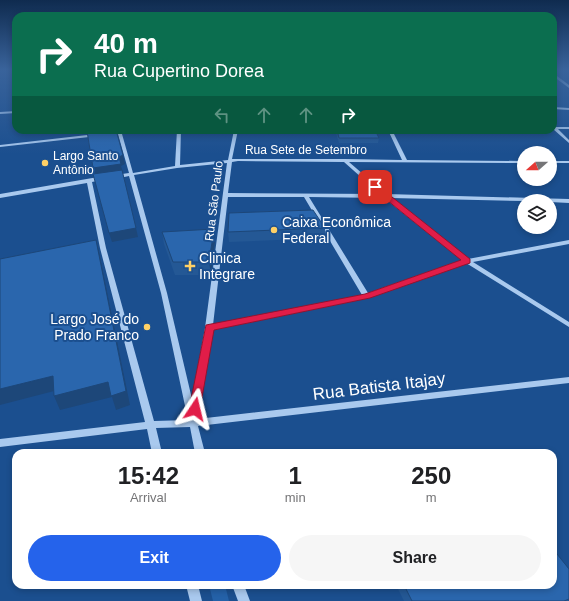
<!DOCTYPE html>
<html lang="en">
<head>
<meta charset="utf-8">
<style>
  :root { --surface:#fff; --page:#f6f6f6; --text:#202124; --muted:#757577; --accent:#2563eb }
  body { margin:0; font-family:Arial,sans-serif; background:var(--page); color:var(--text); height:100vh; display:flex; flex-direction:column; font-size:15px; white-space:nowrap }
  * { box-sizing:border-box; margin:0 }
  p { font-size:13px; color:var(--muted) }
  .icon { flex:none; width:22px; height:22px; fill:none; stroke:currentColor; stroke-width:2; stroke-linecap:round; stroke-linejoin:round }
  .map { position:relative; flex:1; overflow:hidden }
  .details { position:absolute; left:12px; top:449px; width:545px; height:140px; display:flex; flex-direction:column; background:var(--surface); border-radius:12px; box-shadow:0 2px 6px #0003 }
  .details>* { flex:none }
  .banner { position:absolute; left:12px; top:12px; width:545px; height:122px; border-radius:12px; box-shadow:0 2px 6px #0003; background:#0b6e4f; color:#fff; overflow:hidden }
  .needle { width:26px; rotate:249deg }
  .buttons { position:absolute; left:517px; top:146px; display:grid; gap:8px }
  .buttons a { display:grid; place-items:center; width:40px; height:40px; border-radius:50%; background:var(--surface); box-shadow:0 2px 6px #0003; font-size:20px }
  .pin { position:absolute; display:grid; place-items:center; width:34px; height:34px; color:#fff; margin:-17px; border-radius:8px; box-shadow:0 2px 6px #0006 }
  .me { position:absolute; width:44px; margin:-22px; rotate:10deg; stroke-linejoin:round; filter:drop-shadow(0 0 3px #0008) }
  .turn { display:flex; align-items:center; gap:14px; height:84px; padding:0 16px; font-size:18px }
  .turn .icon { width:52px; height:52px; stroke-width:2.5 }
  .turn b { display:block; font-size:28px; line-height:34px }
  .lanes { display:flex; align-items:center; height:38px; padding:0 16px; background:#0003; justify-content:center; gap:20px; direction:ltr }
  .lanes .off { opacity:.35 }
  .eta { display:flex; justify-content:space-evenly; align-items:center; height:68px; text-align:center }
  .eta b { font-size:24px; font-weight:700; line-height:28px }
  .cta { display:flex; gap:8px; margin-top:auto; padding:8px 16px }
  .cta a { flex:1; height:46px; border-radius:24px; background:var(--accent); color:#fff; font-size:16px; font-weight:700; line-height:46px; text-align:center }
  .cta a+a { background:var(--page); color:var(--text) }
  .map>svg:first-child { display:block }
  .green { fill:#2461a8 }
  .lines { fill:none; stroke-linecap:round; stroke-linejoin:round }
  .minor { fill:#a9c9ee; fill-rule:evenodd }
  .wall { fill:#245895 }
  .shaded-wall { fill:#1d4779 }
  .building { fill:#2a66ad; stroke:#1d4779 }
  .route { fill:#e11d48; stroke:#92132f }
  .poi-dot { fill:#ffd166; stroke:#1b4f8f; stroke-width:1.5 }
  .labels { text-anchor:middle; stroke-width:4; stroke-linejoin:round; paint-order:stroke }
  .far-street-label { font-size:12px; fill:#fff; stroke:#1b4f8f }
  .far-poi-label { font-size:12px; fill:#fff; stroke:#1b4f8f; text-anchor:start }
  .poi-label { font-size:14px; fill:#fff; stroke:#1b4f8f; text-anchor:start }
  .near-street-label { font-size:17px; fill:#fff; stroke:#1b4f8f }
</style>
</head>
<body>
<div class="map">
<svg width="569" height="601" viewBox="0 0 569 601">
  <rect width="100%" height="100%" fill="#1b4f8f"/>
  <polygon class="green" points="209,585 225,585 229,601 213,601"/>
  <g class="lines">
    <g class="minor">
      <polygon points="553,73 569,85 569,88 553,76"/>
      <polygon points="553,107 569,108 569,110 553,109"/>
      <polygon points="16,111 16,113 0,114 0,112"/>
      <polygon points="553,127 569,127 569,129 558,129 569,140 569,143 553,129"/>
      <path d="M138 130H156L154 131 122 134 133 173 175 166 177 130H181L180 165 228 160 234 130H238L232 159H344L402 160 388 130H392L407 160 524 161V163L349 162 386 194 569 199V203L550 202V201H524L391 198 468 259 569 240V244L473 262 569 322V327L466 263 368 298 212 330 197 419 569 377V383L198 426 205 453H195L190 427 156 428 162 453H152L147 429 0 447V439L145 422 100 248 87 183 0 198V194L104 176 107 178 106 179 92 182 106 248 154 421 188 420 161 293 129 176 115 179 112 177 115 175 129 173 118 134 114 133 116 132ZM238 161 344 162 380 194 228 193 232 162ZM227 163 205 328 192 399 167 293 134 175 177 168ZM228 197H304L362 295 213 325ZM309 197 384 198 462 260 368 293Z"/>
      <polygon points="96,134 98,134 98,136 0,147 0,145"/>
      <rect x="550" y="161" width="19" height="2"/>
      <polygon points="186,585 198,585 202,601 190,601"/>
      <polygon points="232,585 244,585 250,601 238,601"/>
    </g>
  </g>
  <g class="wall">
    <polygon points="335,130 375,130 379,138 378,143 339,143"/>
    <polygon points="325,228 325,238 229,242 228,232"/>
    <polygon points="162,232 215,242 211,275 175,275 164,244"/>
    <polygon points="396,585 553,585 569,601 404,601"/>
  </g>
  <g class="shaded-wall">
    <polygon points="123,155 125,164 121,166 123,173 95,177 93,168 119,157"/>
    <polygon points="136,228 138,237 112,242 109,233"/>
    <polygon points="214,229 215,242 211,275 209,262"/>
    <polygon points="96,240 99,252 130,405 116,410 112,397 60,410 54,396"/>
    <polygon points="53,376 58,390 0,405 0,389"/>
  </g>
  <g class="building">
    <polygon points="101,130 116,130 123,155 119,157 121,164 93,168 87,131"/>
    <polygon points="337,130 375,130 379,138 339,138"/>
    <polygon points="122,170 136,228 109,233 93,174"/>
    <polygon points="313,210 325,228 228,232 229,213"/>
    <polygon points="214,229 209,262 173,262 162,232"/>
    <polygon points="96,240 126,391 111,396 108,382 54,396 53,376 0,389 0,259"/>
    <polygon points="553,549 569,569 569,599 564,601 412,601 404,585 553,585"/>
  </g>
  <linearGradient id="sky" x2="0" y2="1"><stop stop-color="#0f2b4f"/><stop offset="0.45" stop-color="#39639b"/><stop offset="1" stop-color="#39639b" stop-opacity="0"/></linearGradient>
  <rect width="569" height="154" fill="url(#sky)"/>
  <polygon class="route" points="372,185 377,185 470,259 470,263 370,298 214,330 200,409 199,412 191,412 189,409 206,325 365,294 461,260 372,188"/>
  <g class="poi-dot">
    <circle cx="45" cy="163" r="4"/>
    <circle cx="274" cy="230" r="4"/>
    <path d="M188 260h4v4h4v4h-4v4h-4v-4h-4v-4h4z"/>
    <circle cx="147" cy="327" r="4"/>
  </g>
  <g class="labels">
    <g class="far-street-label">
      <text x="306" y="154">Rua Sete de Setembro</text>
      <text transform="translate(214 201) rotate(-83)" y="4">Rua São Paulo</text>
    </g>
    <g class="far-poi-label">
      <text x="53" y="160">Largo Santo<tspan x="53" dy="14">Antônio</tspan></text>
    </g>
    <g class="poi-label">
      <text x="282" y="227">Caixa Econômica<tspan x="282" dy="16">Federal</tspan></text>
      <text x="199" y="263">Clinica<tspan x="199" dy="16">Integrare</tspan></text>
      <text x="139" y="324" text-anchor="end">Largo José do<tspan x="139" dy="16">Prado Franco</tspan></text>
    </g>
    <g class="near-street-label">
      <text transform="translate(379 386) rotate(-7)" y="6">Rua Batista Itajay</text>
    </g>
  </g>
</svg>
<div class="buttons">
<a><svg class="needle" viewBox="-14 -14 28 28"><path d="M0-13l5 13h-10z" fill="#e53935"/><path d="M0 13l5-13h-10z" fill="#757577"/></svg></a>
<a><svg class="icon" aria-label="layers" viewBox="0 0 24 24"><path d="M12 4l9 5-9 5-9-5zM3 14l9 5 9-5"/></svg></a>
</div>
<div class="pin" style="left:375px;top:187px;background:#d93025"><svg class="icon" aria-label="arrive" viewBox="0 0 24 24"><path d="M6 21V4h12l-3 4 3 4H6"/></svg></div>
<svg class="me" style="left:195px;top:409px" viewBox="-20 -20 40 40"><path d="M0-17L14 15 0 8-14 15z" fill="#e11d48" stroke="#fff" stroke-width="4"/></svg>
<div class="banner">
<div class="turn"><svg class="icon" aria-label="right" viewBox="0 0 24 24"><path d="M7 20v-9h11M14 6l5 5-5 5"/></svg><div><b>40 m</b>Rua Cupertino Dorea</div></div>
<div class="lanes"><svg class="icon off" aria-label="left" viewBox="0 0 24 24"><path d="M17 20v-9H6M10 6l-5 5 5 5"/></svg><svg class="icon off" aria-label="ahead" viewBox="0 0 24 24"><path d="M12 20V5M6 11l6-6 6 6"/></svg><svg class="icon off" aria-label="ahead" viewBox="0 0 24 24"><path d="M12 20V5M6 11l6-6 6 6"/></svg><svg class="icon" aria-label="right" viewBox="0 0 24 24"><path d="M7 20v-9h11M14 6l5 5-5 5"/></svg></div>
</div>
<section class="details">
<div class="eta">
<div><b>15:42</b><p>Arrival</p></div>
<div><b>1</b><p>min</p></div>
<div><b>250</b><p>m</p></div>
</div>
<div class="cta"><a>Exit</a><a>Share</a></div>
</section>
</div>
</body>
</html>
